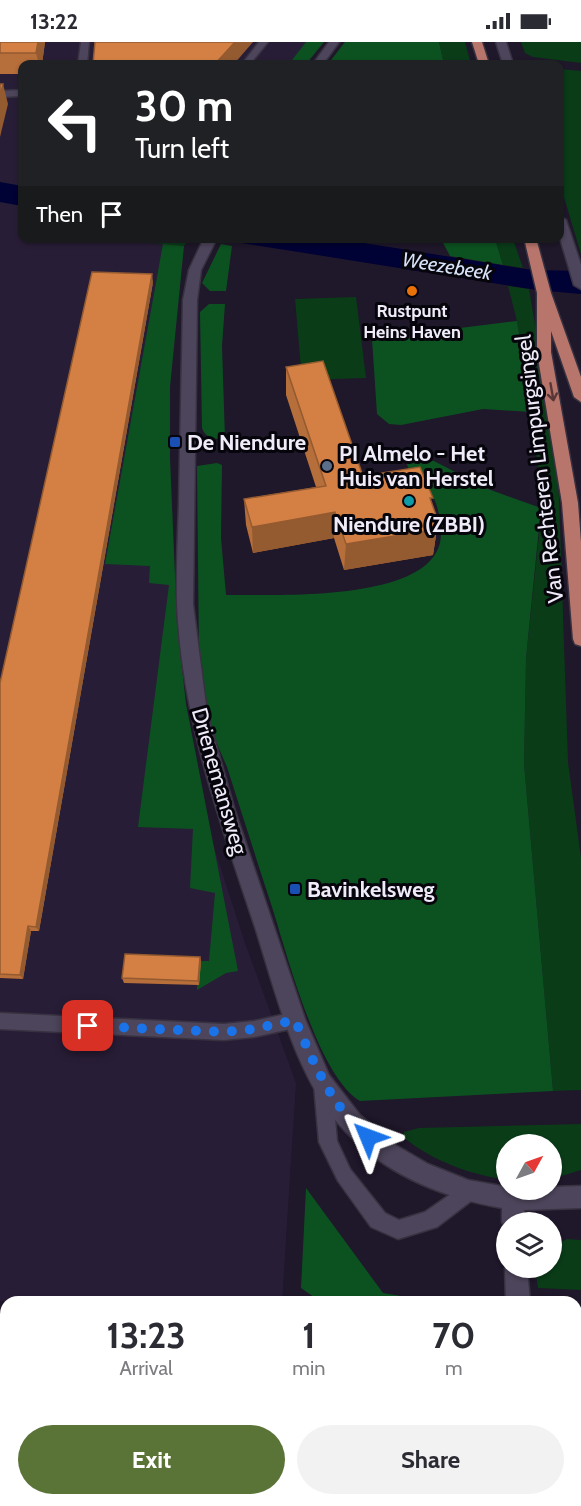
<!DOCTYPE html>
<html lang="en">
<head>
<meta charset="utf-8">
<style>
  :root { --surface:#fff; --page:#f2f2f3; --text:#2b2b33; --muted:#7c7c81; --accent:#5a7337 }
  body { margin:0; font-family:Cabin,sans-serif; background:var(--page); color:var(--text); height:100vh; display:flex; flex-direction:column; font-size:22px; white-space:nowrap }
  * { box-sizing:border-box; margin:0 }
  p { font-size:20px; color:var(--muted) }
  .icon { flex:none; width:33px; height:33px; fill:none; stroke:currentColor; stroke-width:2; stroke-linecap:round; stroke-linejoin:round }
  .map { position:relative; flex:1; overflow:hidden }
  .panel { position:absolute; left:0px; top:1254px; width:582px; height:210px; display:flex; flex-direction:column; background:var(--surface); border-radius:18px 18px 0 0; box-shadow:0 2px 4px #0004 }
  .panel>* { flex:none }
  .top-card { position:absolute; left:18px; top:18px; width:546px; height:183px; border-radius:12px; box-shadow:0 2px 4px #0004; background:#202124; color:#fff; overflow:hidden }
  .needle { width:39px; rotate:50deg }
  .fabs { position:absolute; left:496px; top:1092px; display:grid; gap:12px }
  .fabs a { display:grid; place-items:center; width:66px; height:66px; border-radius:50%; background:var(--surface); box-shadow:0 2px 4px #0004; font-size:30px }
  .pin { position:absolute; display:grid; place-items:center; width:51px; height:51px; color:#fff; margin:-26px; border-radius:12px; box-shadow:0 3px 9px #0006 }
  .me { position:absolute; width:66px; margin:-33px; rotate:314deg; stroke-linejoin:round; filter:drop-shadow(0 0 4px #0008) }
  .turn { display:flex; align-items:center; gap:21px; height:126px; padding:0 18px; font-size:27px }
  .turn .icon { width:78px; height:78px; stroke-width:2.5 }
  .turn b { display:block; font-size:42px; line-height:51px }
  .then { display:flex; align-items:center; height:57px; padding:0 18px; background:#0003; gap:12px; font-size:22px }
  .eta { display:flex; justify-content:space-evenly; align-items:center; height:102px; text-align:center }
  .eta b { font-size:36px; font-weight:800; line-height:42px }
  .cta { display:flex; gap:12px; margin-top:auto; padding:12px 18px }
  .cta a { flex:1; height:69px; border-radius:36px; background:var(--accent); color:#fff; font-size:24px; font-weight:800; line-height:69px; text-align:center }
  .cta a+a { background:var(--page); color:var(--text) }
  .status { display:flex; justify-content:space-between; align-items:center; height:42px; padding:0 30px; background:var(--surface); direction:ltr }
  .status svg { height:16px; fill:currentColor }
  .map>svg:first-child { display:block }
  .built { fill:#281d36 }
  .green { fill:#0a3c18 }
  .forest { fill:#0c5221 }
  .water { fill:#000135 }
  .lines { fill:none; stroke-linecap:round; stroke-linejoin:round }
  .lane-casing { stroke:#373140; stroke-width:3 }
  .street-casing { stroke:#373140; stroke-width:3 }
  .primary-casing { stroke:#373140; stroke-width:3 }
  .lane { fill:#4d455b; fill-rule:evenodd }
  .street { fill:#4d455b; fill-rule:evenodd }
  .primary { fill:#b8756b; fill-rule:evenodd }
  .wall { fill:#b66e3a }
  .shaded-wall { fill:#945a30 }
  .building { fill:#d48044; stroke:#945a30; stroke-width:1.5 }
  .oneway { stroke:#573737 }
  .route { stroke:#1a73e8; stroke-width:10; stroke-dasharray:0 18 }
  .food-dot { fill:#e8710a; stroke:#07050c; stroke-width:2 }
  .transit-dot { fill:#1a4fb4; stroke:#07050c; stroke-width:2 }
  .service-dot { fill:#5c6f8a; stroke:#07050c; stroke-width:2 }
  .culture-dot { fill:#0f9aa8; stroke:#07050c; stroke-width:2 }
  .labels { text-anchor:middle; stroke-width:6; stroke-linejoin:round; paint-order:stroke }
  .far-poi-label { font-size:18px; font-weight:bold; fill:#f0ebf9; stroke:#07050c }
  .far-water-label { font-size:20px; font-style:italic; fill:#d6e3f8; stroke:#07050c }
  .poi-label { font-size:22px; font-weight:bold; fill:#f0ebf9; stroke:#07050c; text-anchor:start }
  .street-label { font-size:22px; fill:#f0ebf9; stroke:#07050c }
</style>
</head>
<body>
<div class="status"><b>13:22</b><svg viewBox="0 0 49 12"><path d="M0 12V9h3v3zM5 12V6h3v6zM10 12V3h3v9zM15 12V0h3v12zM26 1h20v11H26zM47 4h2v5h-2z"/></svg></div>
<div class="map">
<svg width="581" height="1464" viewBox="0 0 581 1464">
  <rect width="100%" height="100%" fill="#1f172a"/>
  <polygon class="built" points="0,0 311,0 297,22 22,22 22,196 188,197 170,226 169,549 181,703 244,898 296,1041 282,1260 0,1259"/>
  <g class="green">
    <polygon points="439,0 465,0 471,22 444,22"/>
    <polygon points="521,0 581,0 581,21 533,15 525,11"/>
    <polygon points="560,27 581,29 581,212 560,142"/>
    <polygon points="100,196 189,197 184,204"/>
    <polygon points="495,197 513,197 523,226 503,223"/>
    <polygon points="508,244 529,247 550,371 559,455 568,720 581,816 581,1048 553,1049 524,722 526,616 541,474 539,432 517,279"/>
    <polygon points="356,255 366,336 302,338 295,257"/>
    <path d="M581 1082V1128L552 1137V1102H507V1138C469 1132 435 1120 404 1096V1090L419 1086Z"/>
    <polygon points="567,1197 581,1198 581,1248 538,1246 535,1226 552,1226 552,1205"/>
    <polygon points="576,1271 581,1272 581,1455 576,1438"/>
    <polygon points="363,1458 536,1458 537,1464 364,1464"/>
  </g>
  <g class="forest">
    <polygon points="306,0 324,0 306,22 289,22"/>
    <polygon points="345,0 439,0 444,22 328,22"/>
    <polygon points="441,197 495,197 503,223 450,214"/>
    <polygon points="163,202 184,204 170,345 170,416 177,581 186,662 238,929 226,931 197,948 197,919 209,919 215,851 190,846 193,787 138,785 169,543 149,541 150,524 105,522"/>
    <polygon points="221,202 232,204 226,249 210,249 202,241"/>
    <path d="M209 262H225L222 304 225 397C214 397 206 397 202 386L200 270Z"/>
    <polygon points="517,279 531,370 483,367 401,383 389,382 377,372 372,297"/>
    <path d="M408 415 434 419 488 447 541 466 526 616 524 722 553 1049 360 1059C318 1034 287 912 272 865 257 819 242 772 227 725L211 688 199 612 197 424 217 421 222 423 221 496 226 553C273 552 442 562 441 491 441 476 437 459 429 448 422 437 409 432 406 420Z"/>
    <polygon points="306,1146 383,1251 436,1260 321,1260 301,1246"/>
    <polygon points="6,1342 6,1416 0,1417 0,1344"/>
    <polygon points="6,1450 6,1458 164,1458 143,1464 0,1464 0,1451"/>
  </g>
  <g class="water">
    <polygon points="0,140 22,144 22,164 0,160"/>
    <polygon points="217,197 339,197 532,228 581,229 581,252 537,248"/>
  </g>
  <g class="lines">
    <defs>
      <g id="lane">
        <polygon points="81,0 89,0 87,22 78,22"/>
        <polygon points="259,0 268,0 250,22 242,22"/>
        <polygon points="22,48 22,54 0,55 0,49"/>
        <polygon points="295,970 301,972 304,978 301,984 295,986 254,995 224,998 0,987 0,971 224,982 254,979"/>
        <polygon points="323,1034 329,1037 332,1043 337,1099 350,1127 385,1171 399,1178 425,1170 468,1140 475,1142 477,1149 475,1156 437,1185 398,1197 371,1185 338,1139 319,1100 314,1043 317,1037"/>
      </g>
      <g id="street">
        <polygon points="329,0 339,0 323,22 313,22"/>
        <polygon points="496,0 506,0 513,22 503,22"/>
        <polygon points="560,174 566,178 581,223 581,247 574,243 560,196"/>
        <path d="M204 196H217L201 228 197 258 193 562 207 671 235 769 305 977 329 1033 360 1073 392 1101 428 1122 468 1138 507 1145V1148H552V1145L581 1144V1166L524 1168V1180H507V1189L502 1180V1166C444 1156 386 1133 345 1089 296 1038 276 951 255 885 220 780 181 673 177 561 176 528 178 495 179 462 180 394 182 326 183 258L189 228Z"/>
        <polygon points="507,1220 507,1226 527,1226 530,1260 506,1260 505,1226"/>
        <polygon points="6,1420 6,1446 0,1447 0,1421"/>
        <polygon points="576,1448 581,1456 581,1464 557,1464 556,1458 576,1458"/>
      </g>
      <g id="primary">
        <polygon points="472,0 482,0 489,22 479,22"/>
        <polygon points="524,196 536,196 551,251 581,335 581,360 574,355 551,289 551,310 578,461 581,500 581,604 575,602 573,597 562,461 537,310 537,251"/>
      </g>
    </defs>
    <use href="#lane" class="lane-casing"/>
    <use href="#street" class="street-casing"/>
    <use href="#primary" class="primary-casing"/>
    <use href="#lane" class="lane"/>
    <use href="#street" class="street"/>
    <use href="#primary" class="primary"/>
  </g>
  <g class="wall">
    <polygon points="0,0 45,0 42,22 22,22 22,32 0,32"/>
    <polygon points="153,240 39,889 31,889 23,937 0,936 0,641"/>
    <polygon points="286,325 363,434 432,463 437,476 436,483 437,487 433,513 344,528 334,496 253,511 246,483 244,457 316,445 286,353"/>
    <polygon points="200,915 201,919 199,943 124,941 122,936"/>
  </g>
  <g class="shaded-wall">
    <polygon points="38,0 45,0 42,22 39,22 36,11"/>
    <polygon points="235,0 253,0 234,22 215,22"/>
    <polygon points="3,42 8,62 0,95 0,54"/>
    <polygon points="152,232 153,240 39,889 36,885"/>
    <polygon points="335,470 334,496 253,511 252,485"/>
    <polygon points="437,487 433,513 344,528 346,502"/>
    <polygon points="28,884 31,889 23,937 20,933"/>
    <polygon points="200,915 201,919 199,943 198,939"/>
  </g>
  <g class="building">
    <polygon points="0,0 38,0 36,11 0,11"/>
    <polygon points="95,0 235,0 215,22 93,22"/>
    <polygon points="0,42 3,42 0,54"/>
    <polygon points="92,230 152,232 36,885 28,884 20,933 0,932 0,641"/>
    <polygon points="323,319 363,434 420,425 433,456 430,456 437,476 433,476 437,487 346,502 335,470 252,485 244,457 326,444 286,325"/>
    <polygon points="125,912 200,915 198,939 122,936"/>
  </g>
  <defs><path id="oneway-shaft" d="M-6 0H5M1.5-3L5.5 0L1.5 3" fill="none" stroke-width="1.6" stroke-linecap="round" stroke-linejoin="round" transform="scale(1.5)"/></defs>
  <use class="oneway" href="#oneway-shaft" transform="translate(552 350) rotate(80)"/>
  <g class="lines">
    <path class="route" d="M88 984 224 990 254 987 295 978C314 1021 331 1064 368 1095"/>
  </g>
  <circle class="food-dot" cx="412" cy="249" r="6"/>
  <g class="transit-dot">
    <rect x="169" y="394" width="12" height="12" rx="3"/>
    <rect x="289" y="841" width="12" height="12" rx="3"/>
  </g>
  <circle class="service-dot" cx="327" cy="424" r="6"/>
  <circle class="culture-dot" cx="409" cy="459" r="6"/>
  <g class="labels">
    <g class="far-poi-label">
      <text x="412" y="275">Rustpunt<tspan x="412" dy="21">Heins Haven</tspan></text>
    </g>
    <g class="far-water-label">
      <text transform="translate(447 224) rotate(9)" y="7">Weezebeek</text>
    </g>
    <g class="poi-label">
      <text x="187" y="408">De Niendure</text>
      <text x="339" y="419">PI Almelo - Het<tspan x="339" dy="25">Huis van Herstel</tspan></text>
      <text x="409" y="490" text-anchor="middle">Niendure (ZBBI)</text>
      <text x="307" y="855">Bavinkelsweg</text>
    </g>
    <g class="street-label">
      <text transform="translate(539 427) rotate(-97)" y="8">Van Rechteren Limpurgsingel</text>
      <text transform="translate(220 739) rotate(74)" y="8">Drienemansweg</text>
    </g>
  </g>
</svg>
<div class="fabs">
<a><svg class="needle" viewBox="-14 -14 28 28"><path d="M0-13l5 13h-10z" fill="#e53935"/><path d="M0 13l5-13h-10z" fill="#7c7c81"/></svg></a>
<a><svg class="icon" aria-label="layers" viewBox="0 0 24 24"><path d="M12 4l9 5-9 5-9-5zM3 14l9 5 9-5"/></svg></a>
</div>
<div class="pin" style="left:88px;top:984px;background:#d93025"><svg class="icon" aria-label="arrive" viewBox="0 0 24 24"><path d="M6 21V4h12l-3 4 3 4H6"/></svg></div>
<svg class="me" style="left:368px;top:1095px" viewBox="-20 -20 40 40"><path d="M0-17L14 15 0 8-14 15z" fill="#1a73e8" stroke="#fff" stroke-width="4"/></svg>
<div class="top-card">
<div class="turn"><svg class="icon" aria-label="left" viewBox="0 0 24 24"><path d="M17 20v-9H6M10 6l-5 5 5 5"/></svg><div><b>30 m</b>Turn left</div></div>
<div class="then">Then<svg class="icon" aria-label="arrive" viewBox="0 0 24 24"><path d="M6 21V4h12l-3 4 3 4H6"/></svg></div>
</div>
<section class="panel">
<div class="eta">
<div><b>13:23</b><p>Arrival</p></div>
<div><b>1</b><p>min</p></div>
<div><b>70</b><p>m</p></div>
</div>
<div class="cta"><a>Exit</a><a>Share</a></div>
</section>
</div>
</body>
</html>
